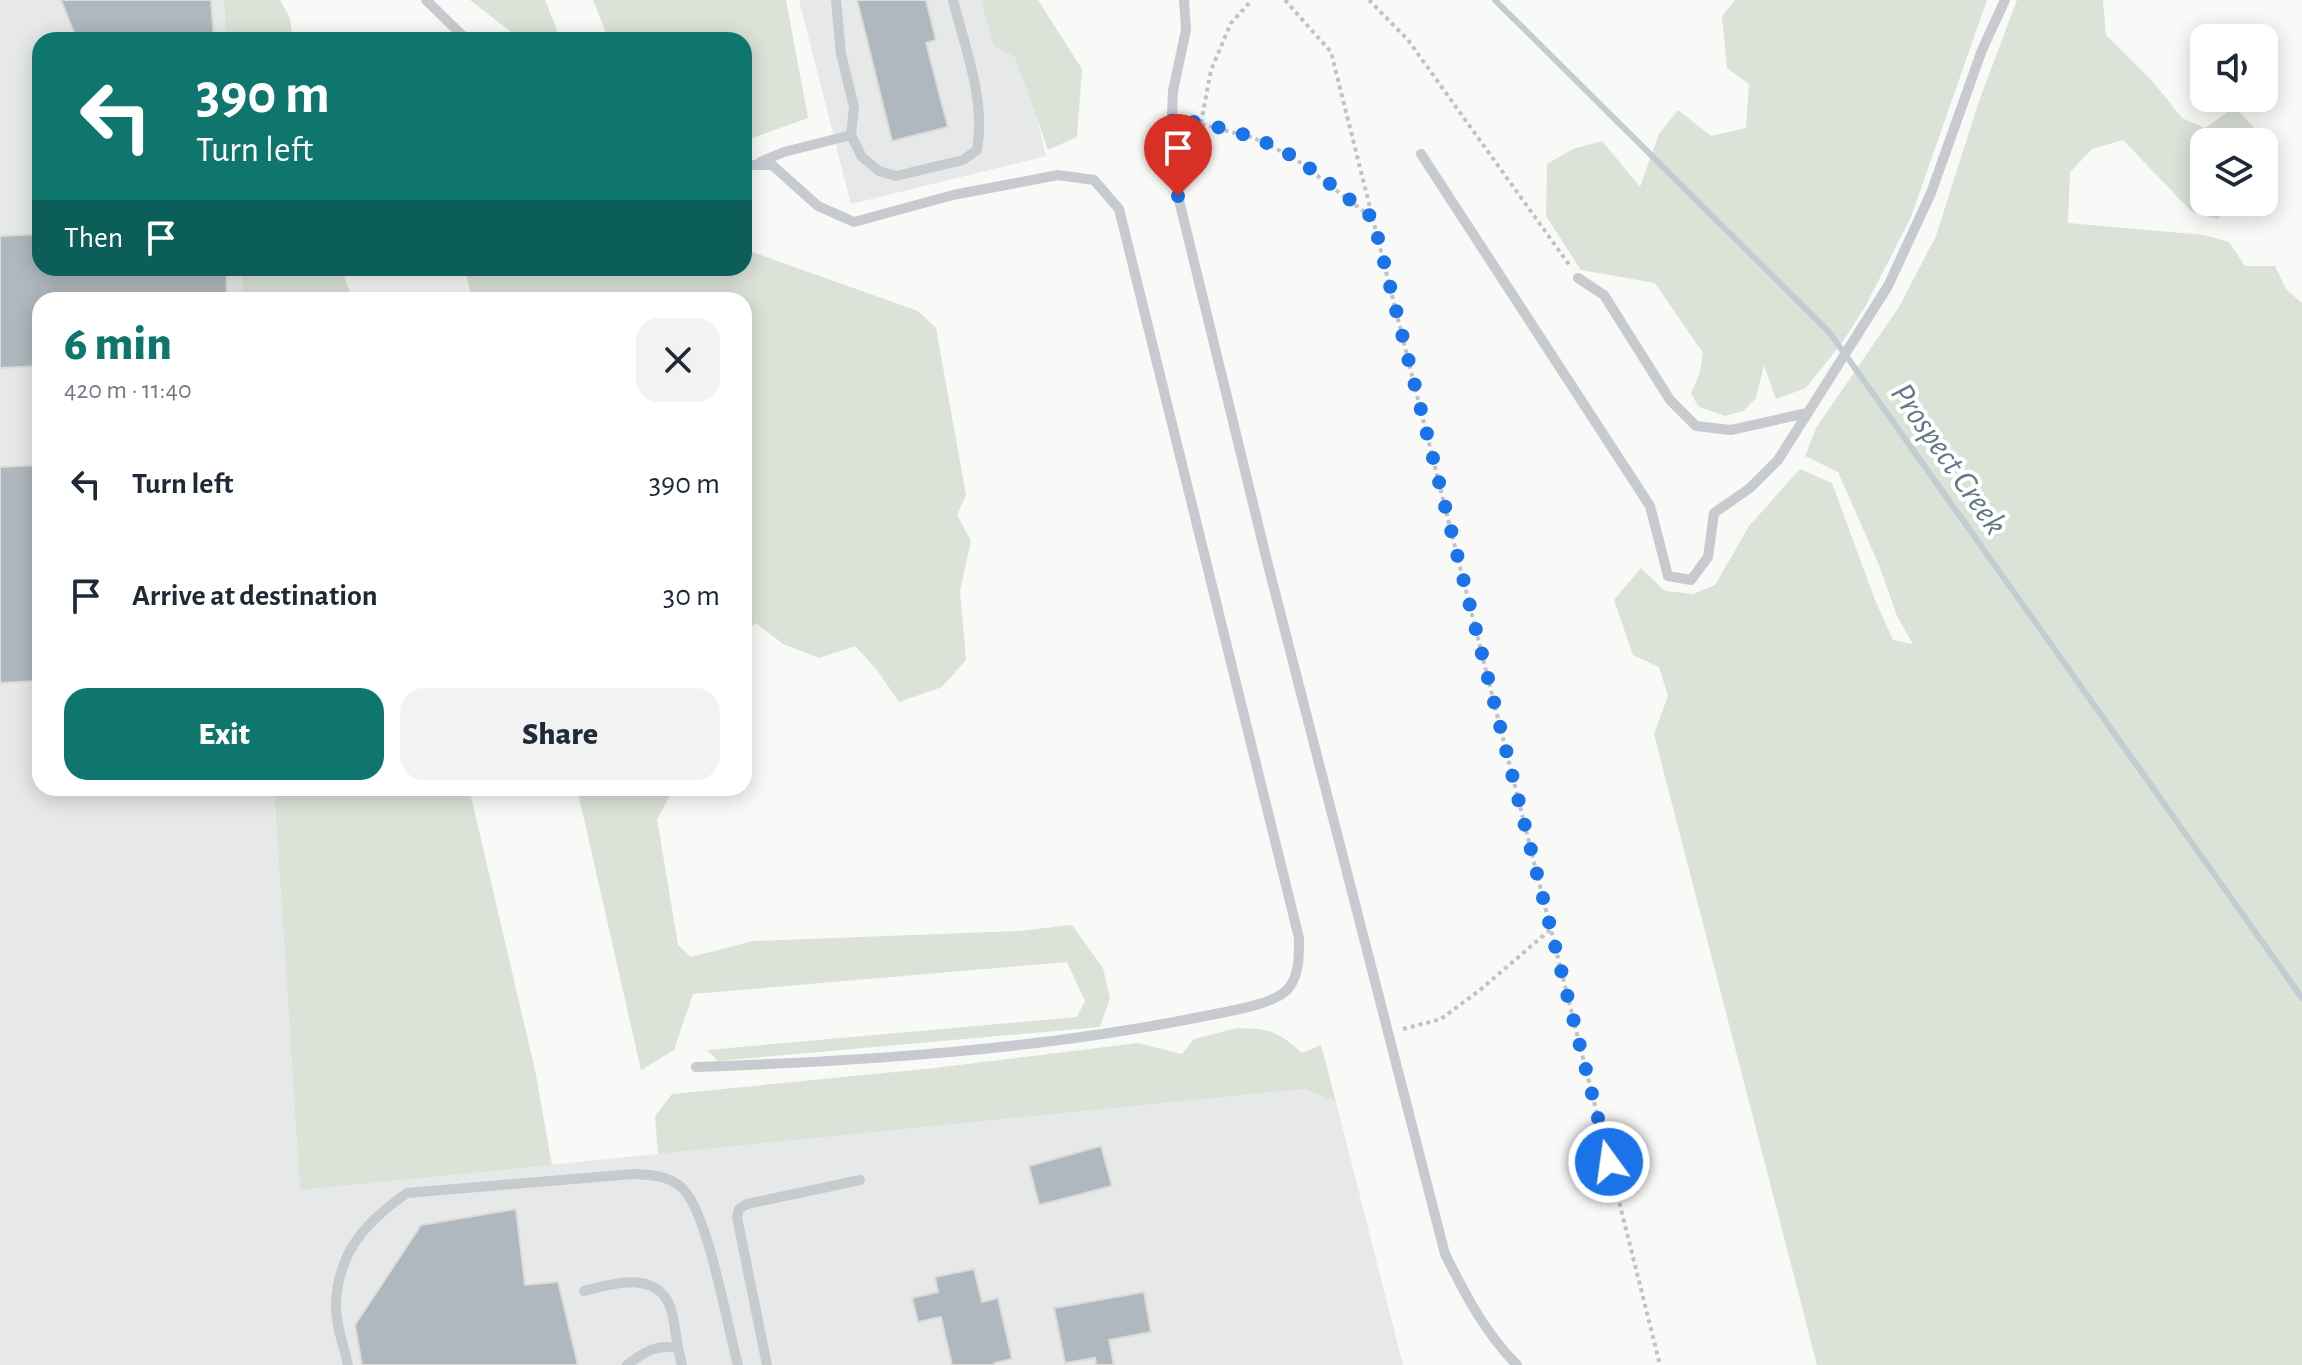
<!DOCTYPE html>
<html lang="en">
<head>
<meta charset="utf-8">
<style>
  :root { --surface:#fff; --page:#f2f2f3; --text:#1f2937; --muted:#747a83; --accent:#0f766e }
  body { margin:0; font-family:"Alegreya Sans",sans-serif; background:var(--page); color:var(--text); height:100vh; display:flex; flex-direction:column; font-size:30px; white-space:nowrap }
  * { box-sizing:border-box; margin:0 }
  p { font-size:26px; color:var(--muted) }
  .icon { flex:none; width:44px; height:44px; fill:none; stroke:currentColor; stroke-width:2; stroke-linecap:round; stroke-linejoin:round }
  .map { position:relative; flex:1; overflow:hidden }
  .side { position:absolute; left:32px; top:292px; width:720px; height:504px; display:flex; flex-direction:column; background:var(--surface); border-radius:24px; box-shadow:0 4px 20px #0003 }
  .side>* { flex:none }
  .guide { position:absolute; left:32px; top:32px; width:720px; height:244px; border-radius:24px; box-shadow:0 4px 20px #0003; background:#0f766e; color:#fff; overflow:hidden }
  .buttons { position:absolute; left:2190px; top:24px; display:grid; gap:16px }
  .buttons a { display:grid; place-items:center; width:88px; height:88px; border-radius:16px; background:var(--surface); box-shadow:0 4px 20px #0003; font-size:40px }
  .pin { position:absolute; display:grid; place-items:center; width:68px; height:68px; color:#fff; margin:-82px -34px; border-radius:50% 50% 50% 0; rotate:-45deg; box-shadow:0 0 8px #0007 }
  .pin .icon { rotate:45deg }
  .me { position:absolute; width:88px; margin:-44px; rotate:346deg; stroke-linejoin:round; filter:drop-shadow(0 0 6px #0008) }
  .turn { display:flex; align-items:center; gap:28px; height:168px; padding:0 32px; font-size:36px }
  .turn .icon { width:104px; height:104px; stroke-width:2.5 }
  .turn b { display:block; font-size:56px; line-height:68px }
  .then { display:flex; align-items:center; height:76px; padding:0 32px; background:#0003; gap:16px; font-size:30px }
  .round { display:grid; place-items:center; flex:none; width:84px; height:84px; border-radius:24px; background:var(--page) }
  .headline { display:flex; align-items:center; justify-content:space-between; height:136px; padding:0 32px }
  h1 { font-size:48px; font-weight:800; line-height:60px; color:var(--accent) }
  .button { display:flex; gap:16px; margin-top:auto; padding:16px 32px }
  .button a { flex:1; height:92px; border-radius:24px; background:var(--accent); color:#fff; font-size:32px; font-weight:800; line-height:92px; text-align:center }
  .button a+a { background:var(--page); color:var(--text) }
  ul { padding:0; list-style:none }
  li { display:flex; align-items:center; gap:24px; height:112px; padding:0 32px }
  li div { flex:1 }
  li b { display:block; font-size:30px }
  li em { font-style:normal }
  .map>svg:first-child { display:block }
  .built { fill:#e7e8e8 }
  .green { fill:#dbe2d7 }
  .lines { fill:none; stroke-linecap:round; stroke-linejoin:round }
  .stream { stroke:#c2cdd2; stroke-width:6 }
  .building { fill:#afb8be; stroke:#dbdbd9; stroke-width:2 }
  .path { stroke:#c0c3c5; stroke-width:4; stroke-dasharray:4 4; stroke-linecap:butt }
  .lane { stroke:#c7cbcf; stroke-width:10 }
  .route { stroke:#1a73e8; stroke-width:14; stroke-dasharray:0 25.2 }
  .labels { text-anchor:middle; stroke-width:8; stroke-linejoin:round; paint-order:stroke }
  .water-label { font-size:34px; font-style:italic; fill:#627a85; stroke:#fff }
</style>
</head>
<body>
<div class="map">
<svg width="2302" height="1365" viewBox="0 0 2302 1365">
  <rect width="100%" height="100%" fill="#f9f9f7"/>
  <g class="built">
    <polygon points="0,0 224,0 226,40 40,40 40,268 241,268 243,300 40,300 40,788 274,788 300,1190 1304,1089 1336,1102 1403,1365 0,1365"/>
    <polygon points="799,0 984,0 1017,35 1046,156 851,204"/>
  </g>
  <g class="green">
    <polygon points="224,0 280,0 290,18 293,40 226,40"/>
    <polygon points="470,0 545,0 561,40 521,40"/>
    <polygon points="593,0 786,0 808,118 744,141 744,40 609,40"/>
    <polygon points="981,0 1038,0 1082,69 1077,137 1048,150 1015,57 994,46"/>
    <polygon points="1735,0 1987,0 1911,217 1866,305 1844,340 1806,388 1776,399 1764,365 1756,398 1743,411 1725,416 1699,407 1691,394 1700,372 1703,353 1655,283 1581,270 1546,216 1547,164 1573,149 1602,141 1640,187 1659,134 1678,110 1711,136 1746,128 1749,84 1727,68 1722,16"/>
    <polygon points="2017,0 2103,0 2106,35 2153,82 2182,118 2205,128 2235,107 2259,133 2250,142 2204,142 2204,202 2238,202 2217,219 2192,212 2123,140 2092,149 2070,172 2068,223 2204,235 2229,242 2245,266 2275,266 2286,289 2302,303 2302,1365 1817,1365 1654,734 1668,696 1659,667 1633,655 1614,600 1641,568 1665,591 1693,594 1715,585 1749,526 1800,469 1832,483 1875,600 1893,640 1913,644 1897,616 1879,565 1838,472 1805,456 1816,428 1899,307 1936,236 1978,104"/>
    <polygon points="744,249 918,311 936,328 966,495 957,515 971,541 960,591 966,660 942,687 899,702 877,670 855,646 819,658 783,644 756,623 744,632 744,300 472,300 465,268 744,268"/>
    <polygon points="241,268 341,268 353,300 243,300"/>
    <polygon points="274,788 469,788 535,1070 552,1165 300,1190"/>
    <polygon points="577,788 674,788 657,819 678,945 691,957 753,941 1019,931 1072,925 1103,968 1110,998 1100,1027 718,1061 707,1050 1077,1017 1085,1001 1067,962 693,994 674,1050 641,1070"/>
    <path d="M1237 1028C1271 1029 1276 1030 1302 1053L1321 1045 1336 1102 1304 1089 658 1154 655 1116 672 1094 935 1068 1138 1043 1182 1054 1194 1039Z"/>
  </g>
  <g class="lines">
    <polyline class="stream" points="1495,0 1830,333 2302,998"/>
  </g>
  <g class="building">
    <polygon points="61,0 211,0 214,40 77,40"/>
    <polygon points="857,0 926,0 936,40 926,43 948,127 892,141"/>
    <polygon points="40,234 40,268 226,268 227,300 40,300 40,366 0,368 0,236"/>
    <polygon points="40,465 40,681 0,683 0,467"/>
    <polygon points="1101,1146 1112,1186 1039,1205 1029,1166"/>
    <polygon points="516,1209 525,1285 558,1282 578,1365 362,1365 355,1325 421,1225"/>
    <polygon points="974,1269 982,1302 998,1298 1012,1359 994,1363 994,1365 952,1365 941,1317 918,1322 912,1298 938,1292 935,1277"/>
    <polygon points="1144,1292 1151,1332 1109,1340 1114,1365 1096,1365 1095,1358 1065,1363 1054,1308"/>
  </g>
  <g class="lines">
    <g class="path">
      <polyline points="1285,0 1331,52 1660,1365"/>
      <polyline points="1369,0 1408,40 1570,266"/>
      <polyline points="1186,120 1254,138 1293,157 1371,217"/>
      <polyline points="1201,123 1211,70 1231,23 1252,0"/>
      <polyline points="1403,1029 1441,1019 1480,990 1551,929"/>
    </g>
    <g class="lane">
      <polyline points="426,0 467,40"/>
      <path d="M836 0 841 54 854 107 851 135 862 157 879 171 896 176 963 160 977 150C986 100 965 48 953 0"/>
      <path d="M1184 0 1186 30 1173 91 1171 139 1178 196 1267 561 1445 1254C1465 1294 1485 1333 1517 1365"/>
      <polyline points="1421,154 1650,506 1668,576 1691,580 1708,557 1714,513 1750,488 1778,460 1888,286 1931,193 1982,50 2005,0"/>
      <polyline points="760,162 784,152 851,135"/>
      <polyline points="1578,278 1604,295 1670,400 1696,426 1731,430 1807,413"/>
      <path d="M696 1067C865 1061 1035 1050 1200 1017 1223 1012 1271 1006 1287 990 1300 976 1299 955 1299 938L1119 209 1094 180 1058 175 953 195 854 222 818 206 772 165H744"/>
      <path d="M584 1291C610 1284 654 1270 669 1304 675 1317 675 1334 678 1348"/>
      <path d="M348 1365C344 1346 335 1323 336 1304 338 1251 367 1221 407 1193L633 1174C650 1175 668 1175 681 1187 708 1210 727 1326 738 1365"/>
      <path d="M627 1365C644 1352 656 1344 678 1348L682 1365"/>
      <polyline points="767,1365 737,1217 739,1209 747,1204 860,1180"/>
    </g>
  </g>
  <g class="lines">
    <path class="route" d="M1178 196 1171 139 1172 118C1213 125 1260 135 1295 158 1322 176 1347 198 1373 218L1609 1162"/>
  </g>
  <g class="labels">
    <g class="water-label">
      <text transform="translate(1950 458) rotate(55)" y="12">Prospect Creek</text>
    </g>
  </g>
</svg>
<div class="buttons">
<a><svg class="icon" aria-label="sound" viewBox="0 0 24 24"><path d="M4 9h4l5-4v14l-5-4H4zM17 9q2 3 0 6"/></svg></a>
<a><svg class="icon" aria-label="layers" viewBox="0 0 24 24"><path d="M12 4l9 5-9 5-9-5zM3 14l9 5 9-5"/></svg></a>
</div>
<div class="pin" style="left:1178px;top:196px;background:#d93025"><svg class="icon" aria-label="arrive" viewBox="0 0 24 24"><path d="M6 21V4h12l-3 4 3 4H6"/></svg></div>
<svg class="me" style="left:1609px;top:1162px" viewBox="-20 -20 40 40"><circle r="17" fill="#1a73e8" stroke="#fff" stroke-width="3"/><path d="M0-11L8 9 0 5-8 9z" fill="#fff"/></svg>
<div class="guide">
<div class="turn"><svg class="icon" aria-label="left" viewBox="0 0 24 24"><path d="M17 20v-9H6M10 6l-5 5 5 5"/></svg><div><b>390 m</b>Turn left</div></div>
<div class="then">Then<svg class="icon" aria-label="arrive" viewBox="0 0 24 24"><path d="M6 21V4h12l-3 4 3 4H6"/></svg></div>
</div>
<section class="side">
<div class="headline"><div><h1>6 min</h1><p>420 m · 11:40</p></div><a class="round"><svg class="icon" aria-label="close" viewBox="0 0 24 24"><path d="M6 6l12 12M18 6L6 18"/></svg></a></div>
<ul>
<li><svg class="icon" aria-label="left" viewBox="0 0 24 24"><path d="M17 20v-9H6M10 6l-5 5 5 5"/></svg><div><b>Turn left</b></div><em>390 m</em></li>
<li><svg class="icon" aria-label="arrive" viewBox="0 0 24 24"><path d="M6 21V4h12l-3 4 3 4H6"/></svg><div><b>Arrive at destination</b></div><em>30 m</em></li>
</ul>
<div class="button"><a>Exit</a><a>Share</a></div>
</section>
</div>
</body>
</html>
